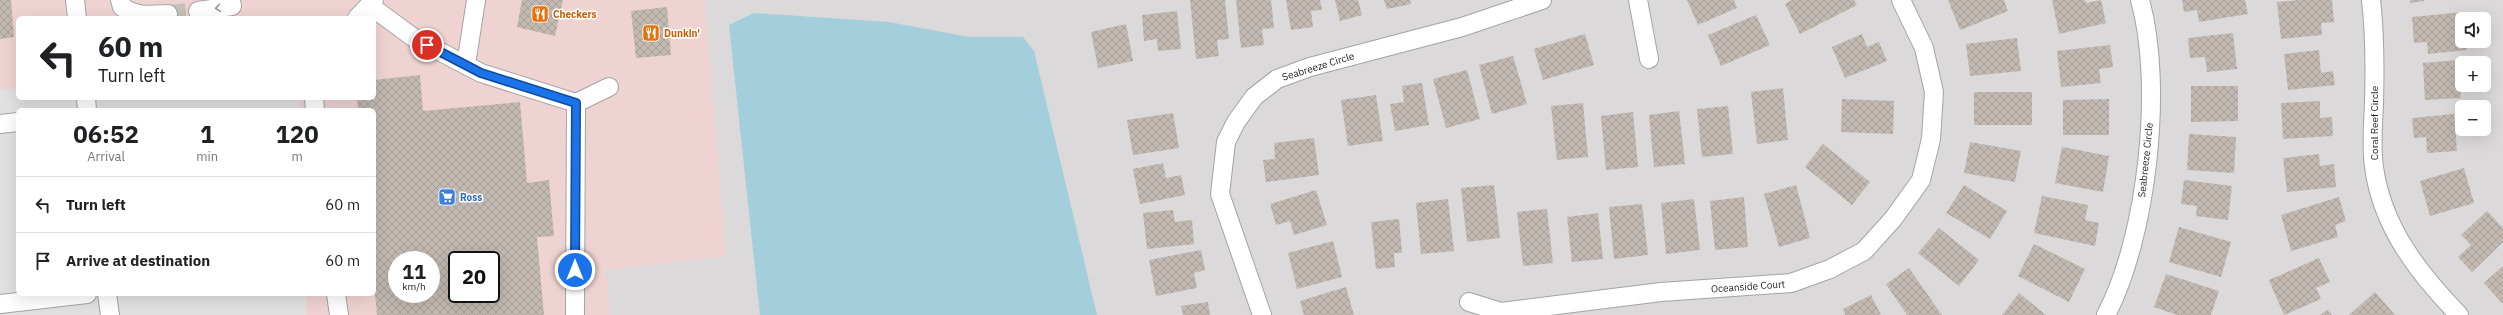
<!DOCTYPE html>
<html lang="en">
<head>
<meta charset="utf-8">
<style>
  :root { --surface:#fff; --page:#f2f2f2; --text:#202124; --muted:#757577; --line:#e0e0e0 }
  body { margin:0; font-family:"IBM Plex Sans",sans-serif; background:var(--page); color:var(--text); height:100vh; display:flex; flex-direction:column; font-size:15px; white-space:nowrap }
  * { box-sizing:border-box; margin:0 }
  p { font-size:13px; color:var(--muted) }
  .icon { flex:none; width:22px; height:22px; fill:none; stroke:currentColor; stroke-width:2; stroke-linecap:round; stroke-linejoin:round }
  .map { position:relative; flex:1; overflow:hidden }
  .sheet { position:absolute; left:16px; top:108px; width:360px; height:188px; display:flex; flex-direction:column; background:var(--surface); border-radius:6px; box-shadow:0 4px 16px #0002 }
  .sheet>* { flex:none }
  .hud { position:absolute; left:16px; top:16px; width:360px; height:84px; border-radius:6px; box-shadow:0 4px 16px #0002; background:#fff; color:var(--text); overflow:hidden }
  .fabs { position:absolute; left:2455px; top:12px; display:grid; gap:8px }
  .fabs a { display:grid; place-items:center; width:36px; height:36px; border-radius:6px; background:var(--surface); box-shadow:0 4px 16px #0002; font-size:20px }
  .speed { position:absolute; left:388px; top:251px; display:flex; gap:8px; font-size:20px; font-weight:700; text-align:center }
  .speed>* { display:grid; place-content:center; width:52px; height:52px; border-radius:50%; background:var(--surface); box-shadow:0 4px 16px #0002; line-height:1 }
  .speed small { font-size:10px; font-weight:400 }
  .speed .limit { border:2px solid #111; border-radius:6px; background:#fff; color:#111 }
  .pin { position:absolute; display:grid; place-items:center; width:34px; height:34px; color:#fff; margin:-17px; border:2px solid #fff; border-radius:50%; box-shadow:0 1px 4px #0007 }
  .me { position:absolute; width:44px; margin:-22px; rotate:0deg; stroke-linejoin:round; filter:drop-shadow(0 0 3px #0008) }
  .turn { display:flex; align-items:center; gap:14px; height:84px; padding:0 16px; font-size:18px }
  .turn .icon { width:52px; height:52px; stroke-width:2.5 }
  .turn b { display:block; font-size:28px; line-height:34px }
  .eta { display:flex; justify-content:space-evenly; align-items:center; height:68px; text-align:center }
  .eta b { font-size:24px; font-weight:700; line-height:28px }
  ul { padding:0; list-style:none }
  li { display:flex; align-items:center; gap:12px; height:56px; padding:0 16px; border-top:1px solid var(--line) }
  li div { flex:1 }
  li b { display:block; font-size:15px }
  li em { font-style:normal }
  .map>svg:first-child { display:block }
  .residential { fill:#dbd9d9; fill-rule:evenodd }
  .commercial { fill:#efd3d2; fill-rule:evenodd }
  .parking { fill:#e1e1e1 }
  .water { fill:#a3cedb }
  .building { fill:url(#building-cross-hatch); fill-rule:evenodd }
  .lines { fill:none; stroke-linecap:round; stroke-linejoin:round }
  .minor-tunnel { stroke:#c4c1bb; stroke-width:18; stroke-dasharray:18 9; stroke-linecap:butt }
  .minor-casing { stroke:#a4a4a4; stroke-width:20 }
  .minor { stroke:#fff; stroke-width:18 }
  .oneway { stroke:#999 }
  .route-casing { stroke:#114b97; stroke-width:10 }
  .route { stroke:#1a73e8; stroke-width:7 }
  .labels { text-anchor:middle; stroke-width:3; stroke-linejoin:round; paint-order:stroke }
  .food-label { font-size:10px; font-weight:bold; fill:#c56008; stroke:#fff; text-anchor:start }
  .street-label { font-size:10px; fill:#1d1d1d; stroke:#fff }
  .shop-label { font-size:10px; font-weight:bold; fill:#366cbe; stroke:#fff; text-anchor:start }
</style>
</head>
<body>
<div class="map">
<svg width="2503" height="315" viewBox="0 0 2503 315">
  <defs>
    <pattern id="building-cross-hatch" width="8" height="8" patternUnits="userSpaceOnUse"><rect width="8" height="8" fill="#c2bab2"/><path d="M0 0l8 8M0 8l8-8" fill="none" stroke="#a69f99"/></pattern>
  </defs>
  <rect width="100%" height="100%" fill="#eeeae2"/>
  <path class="residential" d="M0 0H2503V315H0ZM18 18H374V98H18ZM2462 19H2484V41H2462ZM2462 63H2484V85H2462ZM2462 107H2484V129H2462ZM18 110H374V294H18ZM397 260H431V294H397ZM457 260H491V294H457Z"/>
  <path class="commercial" d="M0 0H705L726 256 606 270 610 315H0ZM18 18H374V98H18ZM18 110H374V294H18ZM397 260H431V294H397ZM457 260H491V294H457Z"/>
  <polygon class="parking" points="18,88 18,98 299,98 299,110 18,110 18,294 306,294 306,315 0,315 0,90"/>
  <polygon class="water" points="754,13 889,22 969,37 1023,37 1034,51 1097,315 760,315 729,25"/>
  <g class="building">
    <polygon points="0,0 11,0 14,37 0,39"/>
    <polygon points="522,0 563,0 555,36 517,27"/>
    <polygon points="1190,0 1225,0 1229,39 1217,40 1219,56 1196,59"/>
    <polygon points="1236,0 1271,0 1274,28 1262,29 1264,45 1241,48"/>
    <polygon points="1286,0 1320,0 1322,10 1311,11 1313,27 1291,30"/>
    <polygon points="1335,0 1358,0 1362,15 1340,21"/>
    <polygon points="1384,0 1410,0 1411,4 1387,9"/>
    <polygon points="1687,0 1734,0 1737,8 1698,25"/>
    <polygon points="1792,0 1854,0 1857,5 1800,34 1785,4"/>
    <polygon points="1948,0 2004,0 2008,11 1960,30"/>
    <polygon points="2052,0 2085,0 2086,3 2101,0 2106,23 2059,34"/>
    <polygon points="2182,0 2245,0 2248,14 2199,22 2197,10 2184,12"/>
    <polygon points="2299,0 2332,0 2334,22 2321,23 2322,35 2281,39 2277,2"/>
    <polygon points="2410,0 2424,0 2424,1 2410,3"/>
    <polygon points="667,7 671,55 636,58 631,11"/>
    <polygon points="1177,11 1181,49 1158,51 1157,39 1144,41 1142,15"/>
    <polygon points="2463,12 2462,41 2466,41 2467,50 2428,54 2427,42 2414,43 2412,17"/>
    <polygon points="1756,15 1770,45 1721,66 1708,35"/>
    <polygon points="1126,24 1133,61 1098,68 1091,32"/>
    <polygon points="2233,33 2237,69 2207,72 2205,57 2190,58 2188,38"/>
    <polygon points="1585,34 1594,65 1543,80 1534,49"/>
    <polygon points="1862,34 1867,47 1879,42 1887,61 1845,78 1832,47"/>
    <polygon points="2017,38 2021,71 1970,76 1966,44"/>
    <polygon points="2110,45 2113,67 2099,69 2101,83 2061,87 2057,51"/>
    <polygon points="2319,50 2321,73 2333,71 2335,85 2288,90 2284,54"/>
    <polygon points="1513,56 1527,104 1492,114 1479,65"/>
    <polygon points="2458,60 2461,98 2425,100 2423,63"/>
    <polygon points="1467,70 1480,119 1446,128 1433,79"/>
    <path d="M420 75 423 111 520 102 527 183 549 180 554 236 537 237 544 315H377L374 283V110H358L357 98H374V80ZM397 260H431V294H397ZM457 260H491V294H457Z"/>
    <polygon points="1422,83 1429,125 1395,131 1390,104 1404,102 1402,86"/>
    <polygon points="2191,86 2238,86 2238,121 2191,122"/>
    <polygon points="1783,88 1788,140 1757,144 1751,92"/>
    <rect x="1974" y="92" width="58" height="33"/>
    <polygon points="1376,95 1383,141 1348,146 1341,100"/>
    <polygon points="1842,99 1894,101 1893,134 1841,132"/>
    <polygon points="2109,99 2109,135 2063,135 2063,100"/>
    <polygon points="2320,101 2320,118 2332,117 2333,136 2283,139 2281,103"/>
    <polygon points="1583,103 1588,157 1557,160 1551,106"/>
    <polygon points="1728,106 1733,154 1702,157 1697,109"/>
    <polygon points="1679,111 1685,164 1654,167 1649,115"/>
    <polygon points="1633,112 1638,167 1606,170 1601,116"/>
    <polygon points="1173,113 1179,148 1133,155 1127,120"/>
    <polygon points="2454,114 2457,151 2427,153 2426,137 2414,138 2412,118"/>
    <polygon points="2189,134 2236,137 2234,173 2187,170"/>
    <polygon points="1314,138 1319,175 1266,182 1263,160 1275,159 1274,143"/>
    <polygon points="1970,142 2021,151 2015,182 1964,173"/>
    <polygon points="1823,144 1870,182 1852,205 1805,167"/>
    <polygon points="2062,147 2109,156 2103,192 2055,183"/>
    <polygon points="2319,154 2320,166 2334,164 2336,187 2287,192 2283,158"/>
    <polygon points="1163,163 1166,178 1181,175 1185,195 1140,204 1133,169"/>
    <polygon points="2464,168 2474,203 2430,216 2420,181"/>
    <polygon points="2184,180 2232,186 2228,220 2196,216 2197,206 2181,204"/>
    <polygon points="1494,185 1500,238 1467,242 1461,188"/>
    <polygon points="1796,185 1810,238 1779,247 1764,194"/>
    <polygon points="1964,185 2007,211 1990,239 1946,213"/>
    <polygon points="1316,190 1327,225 1294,235 1290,221 1276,225 1270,204"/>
    <polygon points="2042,196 2088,205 2085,220 2099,223 2095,246 2034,233"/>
    <polygon points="1744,197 1748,247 1715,250 1710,201"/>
    <polygon points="2339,197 2346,221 2335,225 2338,237 2291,251 2281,215"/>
    <polygon points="1448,199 1454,251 1421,254 1416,203"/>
    <polygon points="1694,199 1700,250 1666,254 1661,203"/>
    <polygon points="1642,204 1648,255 1614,259 1609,207"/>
    <polygon points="1547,209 1553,263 1523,266 1517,212"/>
    <polygon points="1173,210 1175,222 1192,220 1194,244 1147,249 1143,213"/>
    <polygon points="2487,211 2503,228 2503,242 2472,272 2458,257 2471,245 2461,235"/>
    <polygon points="1598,213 1603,259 1572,262 1567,217"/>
    <polygon points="1399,219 1402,253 1394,253 1395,267 1376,269 1371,222"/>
    <polygon points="2179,227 2231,242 2221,277 2169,262"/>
    <polygon points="1939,228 1979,260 1959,286 1918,253"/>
    <polygon points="1333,241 1342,277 1297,289 1288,253"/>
    <polygon points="2034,244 2085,269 2069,302 2018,276"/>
    <polygon points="1201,250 1205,270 1194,273 1197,288 1156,296 1149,260"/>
    <polygon points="2319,258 2330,282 2316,288 2321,299 2284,315 2269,280"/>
    <polygon points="2503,266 2503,304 2484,283"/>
    <polygon points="1909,268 1942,315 1907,315 1886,284"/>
    <polygon points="2166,274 2219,291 2211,315 2177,315 2154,307"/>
    <polygon points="1346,287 1354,315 1304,315 1300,301"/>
    <polygon points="2375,292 2395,315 2349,315"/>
    <polygon points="2019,293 2046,315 2002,315"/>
    <polygon points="1871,295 1881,315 1845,315 1843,309"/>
    <polygon points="1208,302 1210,315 1183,315 1181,306"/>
    <polygon points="2327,310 2332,315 2320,315"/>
  </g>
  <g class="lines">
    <polyline class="minor-tunnel" points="168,14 198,11"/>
    <defs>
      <g id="minor">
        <polyline points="75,0 77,18"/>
        <path d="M120 0 122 7C137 17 150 15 168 14"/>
        <polyline points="1638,0 1649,59"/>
        <path d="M2371 0C2375 34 2375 69 2374 104 2373 125 2371 146 2374 167 2382 227 2419 274 2459 315"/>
        <polyline points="369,5 414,38 481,73 576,103 575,315"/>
        <polyline points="198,11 232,6 231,0"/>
        <polyline points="357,18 374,0"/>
        <polyline points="466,65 476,0"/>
        <polyline points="86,98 87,110"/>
        <polyline points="314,98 315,110"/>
        <polyline points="576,103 609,87"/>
        <polyline points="0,124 18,122"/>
        <polyline points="107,294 110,315"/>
        <polyline points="336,294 339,315"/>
        <polyline points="1469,302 1501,312 1661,292 1791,283 1830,269 1864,251 1893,219 1921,180 1931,139 1934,92 1924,48 1901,0"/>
        <polyline points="0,304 87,294"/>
        <polyline points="1262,315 1220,194 1226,142 1236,122 1254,97 1277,79 1310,67 1462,27 1542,0"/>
        <path d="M2106 315C2147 237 2164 86 2140 0"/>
      </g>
    </defs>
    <use href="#minor" class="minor-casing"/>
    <use href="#minor" class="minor"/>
  </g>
  <defs><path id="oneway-chevron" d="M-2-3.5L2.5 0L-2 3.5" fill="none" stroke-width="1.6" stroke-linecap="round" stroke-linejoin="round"/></defs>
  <use class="oneway" href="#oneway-chevron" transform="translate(218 8) rotate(172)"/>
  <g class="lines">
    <defs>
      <polyline id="route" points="427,45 481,73 576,103 575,270"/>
    </defs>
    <use href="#route" class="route-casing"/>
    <use href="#route" class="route"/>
  </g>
  <defs>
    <symbol id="restaurant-square" viewBox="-11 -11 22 22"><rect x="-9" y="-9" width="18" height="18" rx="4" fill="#e8710a" stroke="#fff"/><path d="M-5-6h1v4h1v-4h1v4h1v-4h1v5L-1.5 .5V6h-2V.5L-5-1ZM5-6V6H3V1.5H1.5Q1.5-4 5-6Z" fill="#fff"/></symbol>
    <symbol id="supermarket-square" viewBox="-11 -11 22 22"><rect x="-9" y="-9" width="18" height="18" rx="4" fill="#3f7fe0" stroke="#fff"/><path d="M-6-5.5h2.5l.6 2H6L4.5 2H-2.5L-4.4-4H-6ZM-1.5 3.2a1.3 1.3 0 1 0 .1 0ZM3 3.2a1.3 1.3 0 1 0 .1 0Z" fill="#fff"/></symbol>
  </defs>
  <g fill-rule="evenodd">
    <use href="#restaurant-square" x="530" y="4" width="20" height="20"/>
    <use href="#restaurant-square" x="641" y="23" width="20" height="20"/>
    <use href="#supermarket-square" x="437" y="187" width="20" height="20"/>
  </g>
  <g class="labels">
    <g class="food-label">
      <text x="553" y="18">Checkers</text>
      <text x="664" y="37">Dunkin'</text>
    </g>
    <g class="street-label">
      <text transform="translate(1318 66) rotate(-17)" y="4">Seabreeze Circle</text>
      <text transform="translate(2374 123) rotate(-90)" y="4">Coral Reef Circle</text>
      <text transform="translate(2145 160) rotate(-84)" y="4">Seabreeze Circle</text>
      <text transform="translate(1748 286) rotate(-4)" y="4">Oceanside Court</text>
    </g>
    <g class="shop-label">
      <text x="460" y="201">Ross</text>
    </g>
  </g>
</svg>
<div class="fabs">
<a><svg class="icon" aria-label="sound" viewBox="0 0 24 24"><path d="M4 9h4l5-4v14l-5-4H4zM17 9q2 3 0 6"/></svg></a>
<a>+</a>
<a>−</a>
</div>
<div class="speed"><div>11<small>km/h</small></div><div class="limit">20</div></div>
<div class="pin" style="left:427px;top:45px;background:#d93025"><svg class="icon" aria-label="arrive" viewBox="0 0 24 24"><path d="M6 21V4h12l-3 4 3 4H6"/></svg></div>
<svg class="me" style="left:575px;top:270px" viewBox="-20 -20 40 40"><circle r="17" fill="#1a73e8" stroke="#fff" stroke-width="3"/><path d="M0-11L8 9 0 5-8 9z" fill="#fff"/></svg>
<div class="hud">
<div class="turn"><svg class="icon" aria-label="left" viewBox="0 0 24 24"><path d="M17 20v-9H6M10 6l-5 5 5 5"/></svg><div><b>60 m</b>Turn left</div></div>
</div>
<section class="sheet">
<div class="eta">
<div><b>06:52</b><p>Arrival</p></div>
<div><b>1</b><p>min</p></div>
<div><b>120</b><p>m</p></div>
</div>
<ul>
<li><svg class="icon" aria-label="left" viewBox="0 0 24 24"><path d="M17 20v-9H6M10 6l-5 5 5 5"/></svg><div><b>Turn left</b></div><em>60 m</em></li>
<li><svg class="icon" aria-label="arrive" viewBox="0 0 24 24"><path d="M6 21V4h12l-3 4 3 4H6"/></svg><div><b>Arrive at destination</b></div><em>60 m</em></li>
</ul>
</section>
</div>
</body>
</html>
